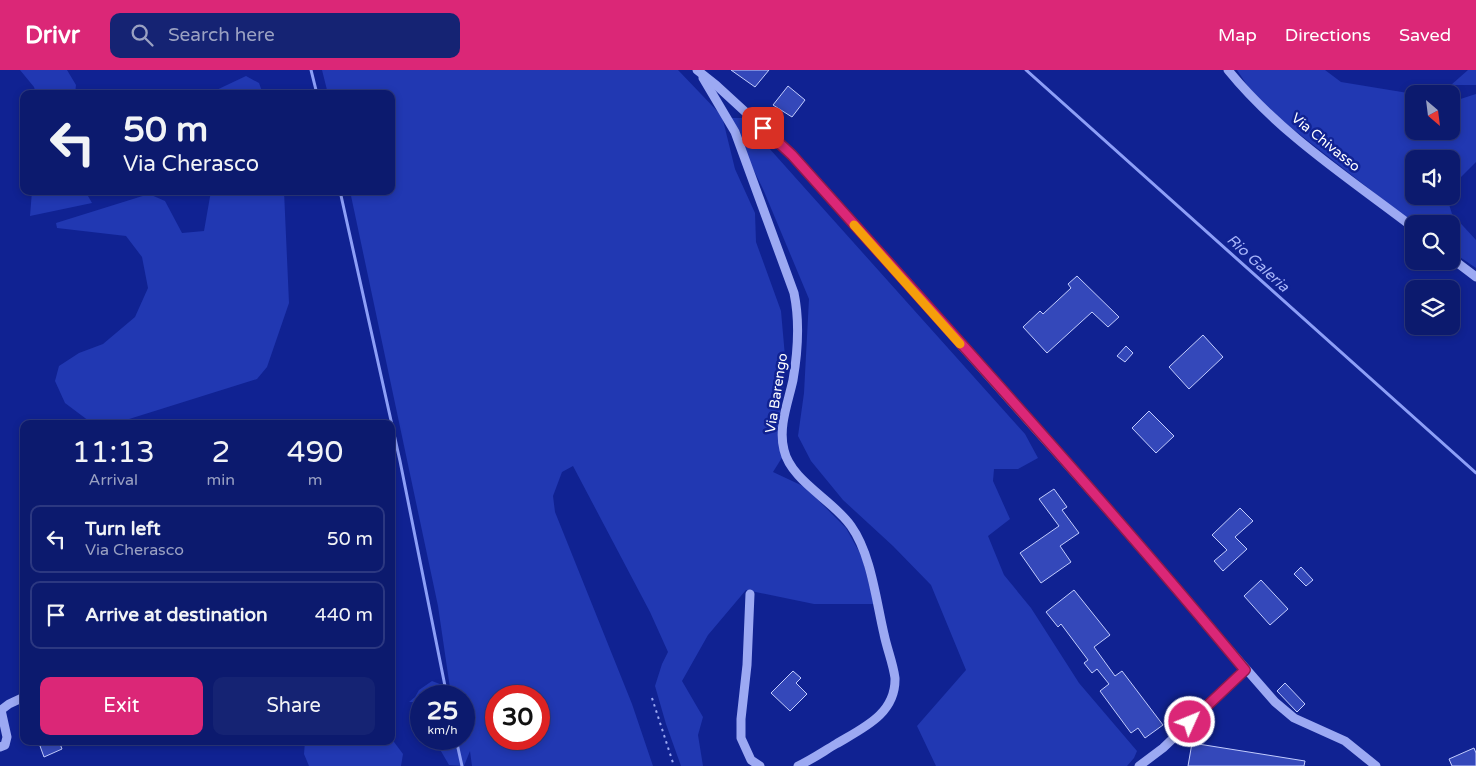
<!DOCTYPE html>
<html lang="en">
<head>
<meta charset="utf-8">
<style>
  :root { --surface:#0c1a6e; --page:#152373; --text:#f1f3f6; --muted:#9aa1c2; --line:#2c3881; --accent:#db2777 }
  body { margin:0; font-family:"Varela Round",sans-serif; background:var(--page); color:var(--text); height:100vh; display:flex; flex-direction:column; font-size:19px; white-space:nowrap }
  * { box-sizing:border-box; margin:0 }
  p { font-size:16px; color:var(--muted) }
  .icon { flex:none; width:28px; height:28px; fill:none; stroke:currentColor; stroke-width:2; stroke-linecap:round; stroke-linejoin:round }
  .map { position:relative; flex:1; overflow:hidden }
  .panel { position:absolute; left:20px; top:350px; width:375px; height:325px; display:flex; flex-direction:column; background:var(--surface); border-radius:10px; box-shadow:0 2px 8px #0003,0 0 0 1px var(--line) }
  .panel>* { flex:none }
  .guide { position:absolute; left:20px; top:20px; width:375px; height:105px; border-radius:10px; box-shadow:0 2px 8px #0003,0 0 0 1px var(--line); background:#0c1a6e; color:var(--text); overflow:hidden }
  .needle { width:32px; rotate:152deg }
  .fabs { position:absolute; left:1405px; top:15px; display:grid; gap:10px }
  .fabs a { display:grid; place-items:center; width:55px; height:55px; border-radius:10px; background:var(--surface); box-shadow:0 2px 8px #0003,0 0 0 1px var(--line); font-size:25px }
  .speed { position:absolute; left:410px; top:615px; display:flex; gap:10px; font-size:25px; font-weight:700; text-align:center }
  .speed>* { display:grid; place-content:center; width:65px; height:65px; border-radius:50%; background:var(--surface); box-shadow:0 2px 8px #0003,0 0 0 1px var(--line); line-height:1 }
  .speed small { font-size:12px; font-weight:400 }
  .speed .limit { border:8px solid #d22; background:#fff; color:#111 }
  .pin { position:absolute; display:grid; place-items:center; width:42px; height:42px; color:#fff; margin:-21px; border-radius:10px; box-shadow:0 2px 8px #0006 }
  .me { position:absolute; width:55px; margin:-28px; rotate:46deg; stroke-linejoin:round; filter:drop-shadow(0 0 4px #0008) }
  .turn { display:flex; align-items:center; gap:18px; height:105px; padding:0 20px; font-size:22px }
  .turn .icon { width:65px; height:65px; stroke-width:2.5 }
  .turn b { display:block; font-size:35px; line-height:42px }
  .eta { display:flex; justify-content:space-evenly; align-items:center; height:85px; text-align:center }
  .eta b { font-size:30px; font-weight:600; line-height:35px }
  .action { display:flex; gap:10px; margin-top:auto; padding:10px 20px }
  .action a { flex:1; height:58px; border-radius:10px; background:var(--accent); color:#fff; font-size:20px; font-weight:600; line-height:58px; text-align:center }
  .action a+a { background:var(--page); color:var(--text) }
  ul { padding:0; list-style:none }
  li { display:flex; align-items:center; gap:15px; height:68px; margin:0 10px 8px; padding:0 10px; border:2px solid var(--line); border-radius:10px }
  li div { flex:1 }
  li b { display:block; font-size:19px }
  li em { font-style:normal }
  header { display:flex; align-items:center; gap:30px; box-sizing:border-box; height:70px; padding:0 25px; background:var(--accent); color:#fff }
  header strong { font-size:24px }
  nav { display:flex; gap:28px; margin-inline-start:auto; font-size:18px }
  .search { width:350px; height:45px; background:var(--page); display:flex; align-items:center; gap:12px; box-sizing:border-box; padding:0 18px; border-radius:10px; color:var(--muted); font-size:19px }
  .map>svg:first-child { display:block }
  .green { fill:#2138b2; fill-rule:evenodd }
  .lines { fill:none; stroke-linecap:round; stroke-linejoin:round }
  .stream { stroke:#8d9ff7; stroke-width:3 }
  .building { fill:#3448ba; stroke:#c3cdfe }
  .path { stroke:#9ca9f3; stroke-width:2; stroke-dasharray:2.5 4; stroke-linecap:butt }
  .minor { stroke:#9ca9f3; stroke-width:9 }
  .route-casing { stroke:#8e194d; stroke-width:12 }
  .route { stroke:#db2777; stroke-width:9 }
  .slow { stroke:#f59e0b; stroke-width:9 }
  .labels { text-anchor:middle; stroke-width:5; stroke-linejoin:round; paint-order:stroke }
  .street-label { font-size:14px; fill:#fff; stroke:#102292 }
  .water-label { font-size:15px; font-style:italic; fill:#a8b5fa; stroke:#102292 }
</style>
</head>
<body>
<header>
<strong>Drivr</strong>
<div class="search"><svg class="icon" aria-label="search" viewBox="0 0 24 24"><circle cx="10" cy="10" r="6"/><path d="M15 15l6 6"/></svg>Search here</div>
<nav><a>Map</a><a>Directions</a><a>Saved</a></nav>
</header>
<div class="map">
<svg width="1476" height="696" viewBox="0 0 1476 696">
  <rect width="100%" height="100%" fill="#102292"/>
  <g class="green">
    <polygon points="20,0 67,0 76,15 75,24 36,24 34,17"/>
    <path d="M322 0H678L722 46 735 99 755 143 756 172 781 241 786 298 778 356 783 386 773 402 805 417 846 458 862 487 874 534H814L746 520 708 565 682 611 703 647 698 665 703 696H681L666 654 655 616 662 594 668 582 650 542 573 396 562 402 553 426 555 442 632 634 653 696H472L470 681 464 696 449 695 434 669H464V626H421V632H409L415 627 419 620 432 611 450 618 438 536 350 121H391V24H328ZM496 626H539V669H496Z"/>
    <polygon points="1237,0 1325,0 1341,12 1414,24 1414,61 1451,61 1451,32 1476,24 1476,92 1457,111 1451,124 1451,89 1414,89 1414,126 1450,126 1448,131 1452,144 1476,170 1476,198 1451,181 1451,154 1414,154 1275,45 1249,18"/>
    <polygon points="1468,0 1476,0 1476,15 1451,15"/>
    <polygon points="246,6 259,13 263,24 208,24"/>
    <polygon points="728,48 742,48 1025,364 1038,388 1018,399 994,399 993,411 1010,449 988,466 1004,505 1031,538 1079,613 1137,681 1134,688 1127,696 936,696 917,656 966,600 931,515 893,476 843,430 811,391 798,366 804,323 809,229 763,119"/>
    <polygon points="32,121 76,121 88,126 92,133 30,146"/>
    <polygon points="211,121 284,121 289,233 267,297 257,309 126,350 93,354 65,333 55,311 59,296 79,283 103,274 135,247 148,218 142,187 126,166 57,158 56,153 149,124 165,131 182,163 204,161"/>
    <polygon points="391,668 403,684 401,696 309,696 304,684 305,671 391,671"/>
  </g>
  <g class="lines">
    <g class="stream">
      <polyline points="311,0 317,24"/>
      <polyline points="1026,0 1476,403"/>
      <polyline points="340,121 400,391 447,626"/>
      <polyline points="456,669 462,696"/>
    </g>
  </g>
  <g class="building">
    <polygon points="731,0 769,0 755,17"/>
    <polygon points="788,16 805,30 792,47 773,35"/>
    <polygon points="1077,206 1119,247 1108,257 1092,242 1047,283 1023,257 1040,241 1043,244 1071,218 1068,214"/>
    <polygon points="1203,265 1223,287 1189,319 1169,297"/>
    <polygon points="1126,276 1133,283 1125,292 1117,286"/>
    <polygon points="1149,341 1174,366 1156,383 1132,358"/>
    <polygon points="1054,419 1067,437 1062,440 1079,463 1060,476 1071,492 1041,513 1020,483 1059,456 1039,429"/>
    <polygon points="1240,438 1253,451 1235,467 1247,479 1223,501 1214,491 1227,480 1212,465"/>
    <polygon points="1301,497 1313,510 1306,516 1294,504"/>
    <polygon points="1261,510 1288,539 1270,555 1244,526"/>
    <polygon points="1074,520 1110,565 1094,577 1115,606 1122,601 1163,655 1145,668 1138,658 1131,663 1100,621 1109,614 1097,599 1092,603 1084,593 1088,590 1061,554 1058,557 1046,542"/>
    <polygon points="793,601 801,608 796,613 807,624 790,641 771,623"/>
    <polygon points="1285,613 1305,634 1297,642 1277,621"/>
    <polygon points="53,671 59,671 62,679 44,687 40,676"/>
    <polygon points="1192,673 1305,691 1304,696 1188,696"/>
    <polygon points="1474,678 1476,683 1476,696 1452,696 1449,689"/>
  </g>
  <g class="lines">
    <polyline class="path" points="652,628 674,696"/>
    <g class="minor">
      <polyline points="697,0 716,15 792,85 1096,427 1275,632 1294,648 1345,671 1376,696"/>
      <path d="M1228 0C1279 63 1350 109 1414 158"/>
      <path d="M703 8 735 62 794 223C800 252 798 281 793 310 788 333 778 357 784 380 791 411 833 430 851 456 871 484 876 530 884 564 887 579 893 593 895 608 896 644 863 658 836 674 824 681 811 690 798 696"/>
      <polyline points="1451,188 1476,207"/>
      <polyline points="750,524 747,595 741,649 741,668 751,690 760,696"/>
      <polyline points="0,677 5,675 7,667 1,640 9,634 24,627"/>
      <polyline points="1139,696 1163,678 1245,600"/>
    </g>
  </g>
  <g class="lines">
    <defs>
      <path id="route" d="M763 58 792 85C944 255 1099 424 1245 600L1190 652"/>
    </defs>
    <use href="#route" class="route-casing"/>
    <use href="#route" class="route"/>
    <polyline class="slow" points="854,155 960,274"/>
  </g>
  <g class="labels">
    <g class="street-label">
      <text transform="translate(1326 72) rotate(39)" y="5">Via Chivasso</text>
      <text transform="translate(776 323) rotate(-81)" y="5">Via Barengo</text>
    </g>
    <g class="water-label">
      <text transform="translate(1258 193) rotate(42)" y="5">Rio Galeria</text>
    </g>
  </g>
</svg>
<div class="fabs">
<a><svg class="needle" viewBox="-14 -14 28 28"><path d="M0-13l5 13h-10z" fill="#e53935"/><path d="M0 13l5-13h-10z" fill="#9aa1c2"/></svg></a>
<a><svg class="icon" aria-label="sound" viewBox="0 0 24 24"><path d="M4 9h4l5-4v14l-5-4H4zM17 9q2 3 0 6"/></svg></a>
<a><svg class="icon" aria-label="search" viewBox="0 0 24 24"><circle cx="10" cy="10" r="6"/><path d="M15 15l6 6"/></svg></a>
<a><svg class="icon" aria-label="layers" viewBox="0 0 24 24"><path d="M12 4l9 5-9 5-9-5zM3 14l9 5 9-5"/></svg></a>
</div>
<div class="speed"><div>25<small>km/h</small></div><div class="limit">30</div></div>
<div class="pin" style="left:763px;top:58px;background:#d93025"><svg class="icon" aria-label="arrive" viewBox="0 0 24 24"><path d="M6 21V4h12l-3 4 3 4H6"/></svg></div>
<svg class="me" style="left:1190px;top:652px" viewBox="-20 -20 40 40"><circle r="17" fill="#db2777" stroke="#fff" stroke-width="3"/><path d="M0-11L8 9 0 5-8 9z" fill="#fff"/></svg>
<div class="guide">
<div class="turn"><svg class="icon" aria-label="left" viewBox="0 0 24 24"><path d="M17 20v-9H6M10 6l-5 5 5 5"/></svg><div><b>50 m</b>Via Cherasco</div></div>
</div>
<section class="panel">
<div class="eta">
<div><b>11:13</b><p>Arrival</p></div>
<div><b>2</b><p>min</p></div>
<div><b>490</b><p>m</p></div>
</div>
<ul>
<li><svg class="icon" aria-label="left" viewBox="0 0 24 24"><path d="M17 20v-9H6M10 6l-5 5 5 5"/></svg><div><b>Turn left</b><p>Via Cherasco</p></div><em>50 m</em></li>
<li><svg class="icon" aria-label="arrive" viewBox="0 0 24 24"><path d="M6 21V4h12l-3 4 3 4H6"/></svg><div><b>Arrive at destination</b></div><em>440 m</em></li>
</ul>
<div class="action"><a>Exit</a><a>Share</a></div>
</section>
</div>
</body>
</html>
